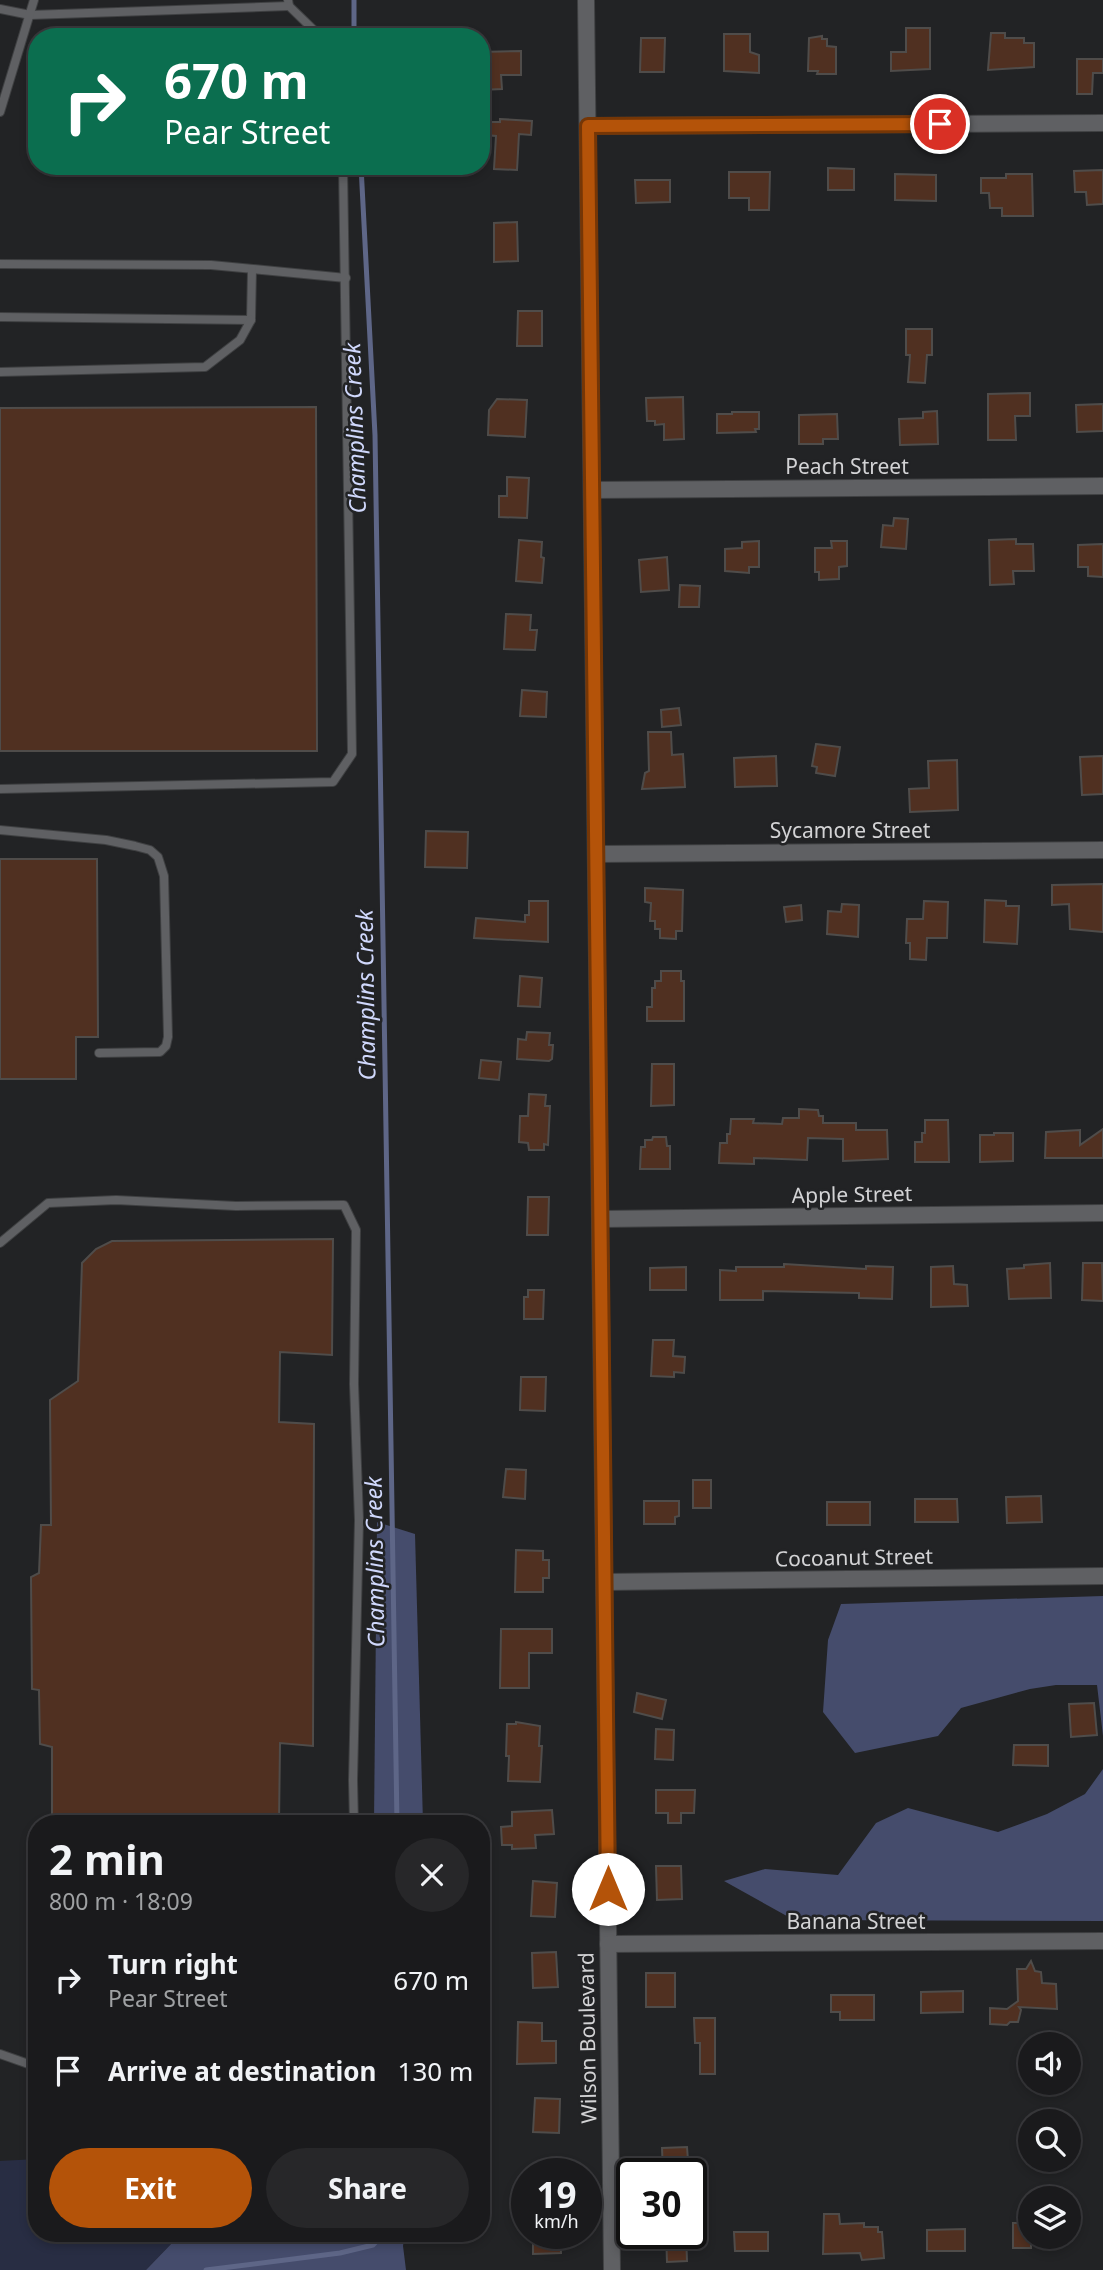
<!DOCTYPE html>
<html lang="en">
<head>
<meta charset="utf-8">
<style>
  :root { --surface:#1a1a1c; --page:#272729; --text:#f1f3f6; --muted:#9fa1a3; --line:#38383b; --accent:#b45309 }
  body { margin:0; font-family:"Noto Sans",sans-serif; background:var(--page); color:var(--text); height:100vh; display:flex; flex-direction:column; font-size:26px; white-space:nowrap }
  * { box-sizing:border-box; margin:0 }
  p { font-size:23px; color:var(--muted) }
  .icon { flex:none; width:38px; height:38px; fill:none; stroke:currentColor; stroke-width:2; stroke-linecap:round; stroke-linejoin:round }
  .map { position:relative; flex:1; overflow:hidden }
  .sheet { position:absolute; left:28px; top:1815px; width:462px; height:427px; display:flex; flex-direction:column; background:var(--surface); border-radius:28px; box-shadow:0 4px 10px #0003,0 0 0 2px var(--line) }
  .sheet>* { flex:none }
  .top-card { position:absolute; left:28px; top:28px; width:462px; height:147px; border-radius:28px; box-shadow:0 4px 10px #0003,0 0 0 2px var(--line); background:#0b6e4f; color:#fff; overflow:hidden }
  .tools { position:absolute; left:1018px; top:2032px; display:grid; gap:14px }
  .tools a { display:grid; place-items:center; width:63px; height:63px; border-radius:50%; background:var(--surface); box-shadow:0 4px 10px #0003,0 0 0 2px var(--line); font-size:35px }
  .speed { position:absolute; left:511px; top:2158px; display:flex; gap:14px; font-size:35px; font-weight:700; text-align:center }
  .speed>* { display:grid; place-content:center; width:91px; height:91px; border-radius:50%; background:var(--surface); box-shadow:0 4px 10px #0003,0 0 0 2px var(--line); line-height:1 }
  .speed small { font-size:18px; font-weight:400 }
  .speed .limit { border:4px solid #111; border-radius:10px; background:#fff; color:#111 }
  .pin { position:absolute; display:grid; place-items:center; width:60px; height:60px; color:#fff; margin:-30px; border:4px solid #fff; border-radius:50%; box-shadow:0 2px 7px #0007 }
  .me { position:absolute; width:77px; margin:-38px; rotate:0deg; stroke-linejoin:round; filter:drop-shadow(0 0 5px #0008) }
  .turn { display:flex; align-items:center; gap:24px; height:147px; padding:0 21px; font-size:32px }
  .turn .icon { width:91px; height:91px; stroke-width:2.5 }
  .turn b { display:block; font-size:49px; line-height:60px }
  .round { display:grid; place-items:center; flex:none; width:74px; height:74px; border-radius:37px; background:var(--page) }
  .summary { display:flex; align-items:center; justify-content:space-between; height:119px; padding:0 21px }
  h1 { font-size:42px; font-weight:700; line-height:52px }
  .action { display:flex; gap:14px; margin-top:auto; padding:14px 21px }
  .action a { flex:1; height:80px; border-radius:42px; background:var(--accent); color:#fff; font-size:28px; font-weight:700; line-height:80px; text-align:center }
  .action a+a { background:var(--page); color:var(--text) }
  ul { padding:0; list-style:none }
  li { display:flex; align-items:center; gap:21px; height:91px; padding:0 21px }
  li div { flex:1 }
  li b { display:block; font-size:26px }
  li em { font-style:normal }
  .map>svg:first-child { display:block }
  .green { fill:#282d43 }
  .forest { fill:#454c6c }
  .lines { fill:none; stroke-linecap:round; stroke-linejoin:round }
  .stream { stroke:#5e6687; stroke-width:5 }
  .building { fill:#503021; stroke:#4f4c4a; stroke-width:2 }
  .service-casing { stroke:#3f4042; stroke-width:10 }
  .minor-casing { stroke:#3f4042; stroke-width:18 }
  .service { stroke:#5f6063; stroke-width:8 }
  .minor { stroke:#5f6063; stroke-width:16 }
  .route-casing { stroke:#753606; stroke-width:18 }
  .route { stroke:#b45309; stroke-width:12 }
  .labels { text-anchor:middle; stroke-width:5; stroke-linejoin:round; paint-order:stroke }
  .street-label { font-size:21px; fill:#d3d3d5; stroke:#222325 }
  .water-label { font-size:23px; font-style:italic; fill:#d0d8fc; stroke:#222325 }
</style>
</head>
<body>
<div class="map">
<svg width="1103" height="2270" viewBox="0 0 1103 2270">
  <rect width="100%" height="100%" fill="#222325"/>
  <polygon class="green" points="37,2159 37,2233 293,2233 173,2242 146,2270 0,2270 0,2161"/>
  <g class="forest">
    <polygon points="377,1522 415,1534 423,1823 374,1823"/>
    <polygon points="1103,1596 1103,1736 1097,1685 1056,1685 1030,1689 961,1708 938,1736 855,1753 823,1712 828,1640 841,1604"/>
    <polygon points="1103,1769 1103,1921 794,1920 724,1881 765,1869 838,1875 876,1823 908,1808 998,1832 1047,1814 1085,1794"/>
    <polygon points="293,2233 405,2233 403,2246 406,2270 146,2270 173,2242"/>
  </g>
  <g class="lines">
    <g class="stream">
      <polyline points="354,37 354,0"/>
      <polyline points="361,166 375,435 397,1824"/>
      <polyline points="206,2270 340,2253 373,2245 384,2233"/>
    </g>
  </g>
  <g class="building">
    <polygon points="906,28 930,28 930,69 891,71 891,52 906,52"/>
    <polygon points="991,33 1005,33 1005,38 1024,38 1024,43 1034,43 1034,67 988,70"/>
    <polygon points="724,34 750,34 750,52 759,55 759,73 724,71"/>
    <polygon points="822,36 822,39 827,39 827,46 836,47 836,74 817,74 818,71 808,71 809,38"/>
    <polygon points="641,38 665,38 664,72 640,72"/>
    <polygon points="521,51 521,75 501,75 502,89 481,90 481,52"/>
    <polygon points="1077,59 1103,59 1103,73 1093,73 1092,94 1077,94"/>
    <polygon points="500,119 532,121 531,135 519,134 517,170 494,169 496,136 485,135 486,122 500,122"/>
    <polygon points="828,168 854,169 854,190 828,190"/>
    <polygon points="1103,170 1103,204 1087,205 1086,192 1075,192 1074,171"/>
    <polygon points="729,172 770,172 769,210 749,210 749,198 729,198"/>
    <polygon points="895,174 936,175 936,201 895,200"/>
    <polygon points="1006,174 1032,174 1033,216 1002,216 1002,208 990,208 989,193 981,193 981,178 1006,178"/>
    <polygon points="635,180 670,180 670,202 636,203"/>
    <polygon points="517,222 518,261 494,262 494,223"/>
    <polygon points="518,311 542,311 542,346 517,346"/>
    <polygon points="906,329 932,329 932,355 927,355 925,383 908,382 910,355 906,355"/>
    <polygon points="1030,393 1030,416 1015,416 1016,440 988,440 988,394"/>
    <polygon points="683,397 684,439 664,440 664,424 655,425 655,421 647,421 646,398"/>
    <polygon points="497,399 527,400 525,437 488,435 489,410"/>
    <polygon points="1103,404 1103,431 1077,432 1076,405"/>
    <polygon points="316,407 317,751 0,751 0,408"/>
    <polygon points="937,411 938,444 900,445 899,419 923,418 923,412"/>
    <polygon points="732,412 759,412 759,429 755,429 756,432 717,433 717,414 732,414"/>
    <polygon points="837,414 838,439 823,439 823,444 799,444 799,415"/>
    <polygon points="507,477 529,478 527,518 499,517 499,496 507,496"/>
    <polygon points="894,518 908,519 906,549 881,547 883,525 893,526"/>
    <polygon points="1016,539 1016,544 1033,544 1034,571 1013,571 1014,584 990,585 989,540"/>
    <polygon points="519,540 542,542 541,557 544,558 542,583 516,581"/>
    <polygon points="759,541 759,567 749,567 749,573 725,571 725,549 742,548 742,542"/>
    <polygon points="831,541 847,541 847,566 839,567 839,579 819,580 819,572 815,572 815,548 832,548"/>
    <polygon points="1103,544 1103,577 1088,576 1088,567 1078,567 1078,545"/>
    <polygon points="667,557 669,590 641,592 639,560"/>
    <polygon points="680,585 700,586 699,607 679,607"/>
    <polygon points="506,614 531,615 530,630 537,630 535,650 504,649"/>
    <polygon points="522,690 547,692 546,717 520,716"/>
    <polygon points="679,708 681,725 662,727 661,710"/>
    <polygon points="648,732 671,732 672,755 683,754 685,787 642,789 645,773 649,771"/>
    <polygon points="816,744 840,747 835,776 816,773 817,767 812,766"/>
    <polygon points="776,756 777,786 735,787 734,758"/>
    <polygon points="1103,756 1103,794 1082,795 1080,757"/>
    <polygon points="957,760 958,810 910,812 909,789 929,788 928,761"/>
    <polygon points="426,831 468,832 467,868 425,867"/>
    <polygon points="0,859 97,859 98,1037 76,1037 76,1079 0,1079"/>
    <polygon points="1103,884 1103,932 1070,929 1069,904 1052,905 1052,885"/>
    <polygon points="645,888 683,890 682,931 676,931 676,939 660,938 660,929 655,929 655,921 650,921 651,903 645,902"/>
    <polygon points="985,900 1006,901 1006,906 1019,906 1017,944 984,942"/>
    <polygon points="529,901 548,901 548,942 474,938 476,918 525,922 525,915 529,915"/>
    <polygon points="924,901 948,902 947,938 927,938 926,960 910,959 910,943 906,943 907,919 923,919"/>
    <polygon points="842,904 859,905 858,937 827,934 828,911 841,912"/>
    <polygon points="801,905 802,920 786,922 784,907"/>
    <polygon points="661,971 681,971 681,981 684,981 684,1021 647,1021 647,1007 652,1007 652,988 655,988 655,981 661,981"/>
    <polygon points="520,976 542,978 540,1007 518,1006"/>
    <polygon points="527,1032 550,1033 549,1045 553,1045 552,1059 549,1061 517,1059 518,1039 526,1040"/>
    <polygon points="481,1060 501,1062 499,1080 479,1078"/>
    <polygon points="652,1064 674,1064 674,1105 651,1106"/>
    <polygon points="529,1094 546,1095 545,1106 550,1106 548,1145 544,1144 544,1150 529,1150 528,1143 519,1142 520,1116 528,1116"/>
    <polygon points="799,1109 818,1110 819,1116 823,1116 823,1123 856,1123 856,1130 887,1130 888,1159 843,1161 843,1139 808,1138 807,1160 754,1158 754,1164 719,1163 720,1143 727,1143 727,1134 730,1134 731,1119 754,1119 753,1123 782,1124 783,1118 799,1118"/>
    <polygon points="925,1120 948,1120 949,1162 915,1162 915,1142 922,1142 922,1133 925,1133"/>
    <polygon points="1103,1129 1103,1158 1045,1158 1046,1132 1080,1130 1080,1145"/>
    <polygon points="994,1133 1013,1133 1013,1161 980,1162 980,1135 994,1135"/>
    <polygon points="653,1137 666,1137 667,1146 670,1146 670,1169 640,1169 641,1147 645,1147 645,1140 652,1140"/>
    <polygon points="528,1197 549,1197 548,1235 527,1235"/>
    <polygon points="333,1239 332,1355 280,1352 279,1422 314,1424 313,1746 280,1743 279,1824 52,1824 52,1747 40,1744 39,1690 32,1689 31,1577 39,1573 41,1525 51,1525 50,1400 78,1381 82,1263 96,1249 112,1241"/>
    <polygon points="1050,1263 1051,1298 1009,1299 1007,1269 1024,1268 1024,1265"/>
    <polygon points="1083,1263 1102,1263 1103,1301 1082,1300"/>
    <polygon points="784,1264 866,1269 866,1266 893,1267 892,1299 859,1298 859,1293 763,1291 763,1300 720,1300 720,1270 736,1271 736,1267 784,1267"/>
    <polygon points="953,1266 954,1284 967,1285 968,1306 931,1307 931,1267"/>
    <polygon points="686,1267 686,1290 650,1290 650,1268"/>
    <polygon points="528,1290 544,1290 543,1319 524,1319 524,1297 528,1297"/>
    <polygon points="653,1340 674,1340 673,1356 685,1357 684,1373 674,1372 674,1377 651,1376"/>
    <polygon points="521,1377 546,1377 545,1411 520,1410"/>
    <polygon points="506,1469 526,1470 525,1499 503,1497"/>
    <rect x="693" y="1480" width="18" height="28"/>
    <polygon points="1041,1496 1042,1522 1007,1523 1006,1497"/>
    <polygon points="915,1499 957,1499 958,1522 915,1522"/>
    <polygon points="644,1501 679,1501 679,1516 675,1517 675,1524 644,1524"/>
    <rect x="827" y="1502" width="43" height="23"/>
    <polygon points="516,1550 543,1551 543,1560 549,1560 549,1578 543,1578 543,1592 515,1592"/>
    <polygon points="501,1629 552,1629 552,1653 529,1653 529,1688 500,1688"/>
    <polygon points="637,1693 666,1700 662,1719 634,1712"/>
    <polygon points="1094,1703 1097,1735 1071,1737 1069,1704"/>
    <polygon points="516,1722 540,1726 539,1746 542,1746 540,1782 508,1781 509,1756 506,1756 507,1724 516,1724"/>
    <polygon points="656,1729 674,1730 673,1760 655,1759"/>
    <polygon points="1014,1745 1048,1745 1048,1766 1013,1765"/>
    <polygon points="656,1790 695,1790 694,1813 681,1813 681,1823 668,1823 668,1813 656,1813"/>
    <polygon points="552,1810 554,1834 535,1835 536,1848 512,1849 512,1845 502,1845 501,1827 512,1826 512,1812"/>
    <polygon points="656,1866 681,1866 682,1899 657,1900"/>
    <polygon points="533,1881 557,1883 555,1917 531,1916"/>
    <polygon points="556,1952 558,1987 533,1988 532,1953"/>
    <polygon points="1031,1961 1035,1971 1041,1972 1042,1983 1056,1984 1057,2009 1019,2007 1021,2010 1018,2022 1010,2022 1007,2025 990,2024 990,2008 1007,2009 1018,2001 1017,1969 1026,1969"/>
    <rect x="646" y="1973" width="29" height="34"/>
    <polygon points="963,1991 963,2012 921,2013 921,1992"/>
    <polygon points="831,1995 874,1995 874,2020 840,2020 840,2012 831,2012"/>
    <polygon points="694,2018 715,2018 715,2074 700,2074 700,2043 695,2043"/>
    <polygon points="518,2022 542,2023 542,2041 556,2041 556,2063 517,2064"/>
    <polygon points="535,2098 560,2099 559,2133 533,2132"/>
    <polygon points="687,2147 689,2174 663,2174 662,2148"/>
    <polygon points="824,2214 839,2214 840,2224 864,2223 864,2227 878,2227 878,2232 882,2232 884,2258 862,2260 860,2253 823,2254"/>
    <rect x="1013" y="2223" width="18" height="25"/>
    <polygon points="965,2229 965,2251 927,2251 927,2230"/>
    <polygon points="734,2232 768,2232 768,2251 735,2251"/>
    <polygon points="533,2233 560,2233 561,2253 533,2254"/>
    <polygon points="666,2233 686,2233 687,2261 667,2262"/>
  </g>
  <g class="lines">
    <defs>
      <g id="service">
        <polyline points="288,0 289,6 321,37"/>
        <polyline points="0,9 30,15 289,6"/>
        <polyline points="0,112 34,0"/>
        <polyline points="0,264 211,265 346,278"/>
        <polyline points="0,317 251,320 252,269"/>
        <polyline points="0,372 205,367 240,340 251,320"/>
        <polyline points="0,789 333,782 352,754 343,166"/>
        <polyline points="0,830 106,840 135,846 150,850 158,857 164,876 168,1037 166,1046 160,1052 99,1053"/>
        <polyline points="0,1243 48,1203 116,1200 236,1206 344,1205 356,1230 354,1384 359,1520 353,1780 354,1824"/>
        <polyline points="0,2054 37,2067"/>
      </g>
      <g id="minor">
        <polyline points="586,0 612,2270"/>
        <polyline points="588,126 1103,123"/>
        <polyline points="592,490 1103,486"/>
        <polyline points="597,854 1103,850"/>
        <polyline points="602,1219 1103,1213"/>
        <polyline points="605,1582 1103,1576"/>
        <polyline points="608,1944 1103,1941"/>
      </g>
    </defs>
    <use href="#service" class="service-casing"/>
    <use href="#minor" class="minor-casing"/>
    <use href="#service" class="service"/>
    <use href="#minor" class="minor"/>
  </g>
  <g class="lines">
    <defs>
      <polyline id="route" points="608,1889 588,126 940,124"/>
    </defs>
    <use href="#route" class="route-casing"/>
    <use href="#route" class="route"/>
  </g>
  <g class="labels">
    <g class="street-label">
      <text x="847" y="474">Peach Street</text>
      <text x="850" y="838">Sycamore Street</text>
      <text transform="translate(852 1195) rotate(-1)" y="7">Apple Street</text>
      <text transform="translate(854 1558) rotate(-1)" y="7">Cocoanut Street</text>
      <text x="856" y="1929">Banana Street</text>
      <text transform="translate(588 2038) rotate(-91)" y="7">Wilson Boulevard</text>
    </g>
    <g class="water-label">
      <text transform="translate(355 428) rotate(-92)" y="8">Champlins Creek</text>
      <text transform="translate(366 995) rotate(-91)" y="8">Champlins Creek</text>
      <text transform="translate(375 1562) rotate(-91)" y="8">Champlins Creek</text>
    </g>
  </g>
</svg>
<div class="tools">
<a><svg class="icon" aria-label="sound" viewBox="0 0 24 24"><path d="M4 9h4l5-4v14l-5-4H4zM17 9q2 3 0 6"/></svg></a>
<a><svg class="icon" aria-label="search" viewBox="0 0 24 24"><circle cx="10" cy="10" r="6"/><path d="M15 15l6 6"/></svg></a>
<a><svg class="icon" aria-label="layers" viewBox="0 0 24 24"><path d="M12 4l9 5-9 5-9-5zM3 14l9 5 9-5"/></svg></a>
</div>
<div class="speed"><div>19<small>km/h</small></div><div class="limit">30</div></div>
<div class="pin" style="left:940px;top:124px;background:#d93025"><svg class="icon" aria-label="arrive" viewBox="0 0 24 24"><path d="M6 21V4h12l-3 4 3 4H6"/></svg></div>
<svg class="me" style="left:608px;top:1889px" viewBox="-20 -20 40 40"><circle r="19" fill="#fff"/><path d="M0-13L10 11 0 6-10 11z" fill="#b45309"/></svg>
<div class="top-card">
<div class="turn"><svg class="icon" aria-label="right" viewBox="0 0 24 24"><path d="M7 20v-9h11M14 6l5 5-5 5"/></svg><div><b>670 m</b>Pear Street</div></div>
</div>
<section class="sheet">
<div class="summary"><div><h1>2 min</h1><p>800 m · 18:09</p></div><a class="round"><svg class="icon" aria-label="close" viewBox="0 0 24 24"><path d="M6 6l12 12M18 6L6 18"/></svg></a></div>
<ul>
<li><svg class="icon" aria-label="right" viewBox="0 0 24 24"><path d="M7 20v-9h11M14 6l5 5-5 5"/></svg><div><b>Turn right</b><p>Pear Street</p></div><em>670 m</em></li>
<li><svg class="icon" aria-label="arrive" viewBox="0 0 24 24"><path d="M6 21V4h12l-3 4 3 4H6"/></svg><div><b>Arrive at destination</b></div><em>130 m</em></li>
</ul>
<div class="action"><a>Exit</a><a>Share</a></div>
</section>
</div>
</body>
</html>
